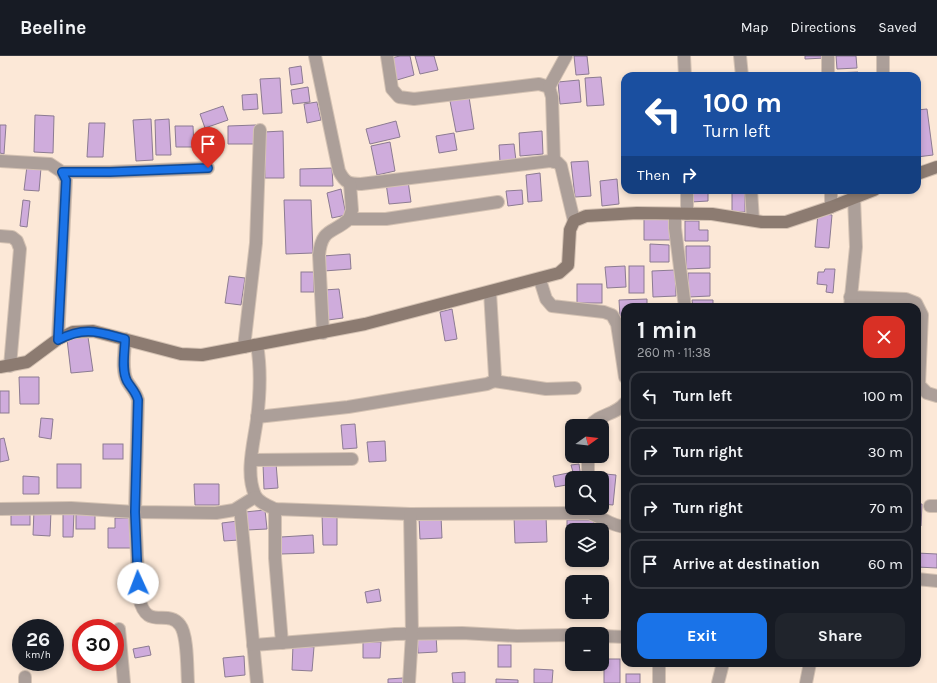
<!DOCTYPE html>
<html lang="en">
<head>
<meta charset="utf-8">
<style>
  :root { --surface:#171b24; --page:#20242c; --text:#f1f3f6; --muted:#9ea1a6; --line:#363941; --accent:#1a73e8 }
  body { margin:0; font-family:Karla,sans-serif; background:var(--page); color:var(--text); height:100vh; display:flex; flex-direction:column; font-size:15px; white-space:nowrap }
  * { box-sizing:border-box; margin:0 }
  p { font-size:13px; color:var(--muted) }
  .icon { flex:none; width:22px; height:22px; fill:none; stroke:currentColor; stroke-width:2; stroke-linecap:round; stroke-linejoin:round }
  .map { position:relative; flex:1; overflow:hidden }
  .sheet { position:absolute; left:621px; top:247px; width:300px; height:364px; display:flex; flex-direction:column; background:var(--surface); border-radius:12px; box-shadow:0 2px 6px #0003 }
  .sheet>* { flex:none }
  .guide { position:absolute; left:621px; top:16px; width:300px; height:122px; border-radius:12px; box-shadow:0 2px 6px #0003; background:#1a4fa0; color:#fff; overflow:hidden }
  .needle { width:26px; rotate:75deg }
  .controls { position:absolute; left:565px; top:363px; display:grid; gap:8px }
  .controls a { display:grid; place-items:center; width:44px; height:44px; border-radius:8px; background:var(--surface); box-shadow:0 2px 6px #0003; font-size:20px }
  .speed { position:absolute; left:12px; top:563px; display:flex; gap:8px; font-size:20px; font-weight:700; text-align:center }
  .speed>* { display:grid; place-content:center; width:52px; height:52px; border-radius:50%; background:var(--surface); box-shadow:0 2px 6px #0003; line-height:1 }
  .speed small { font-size:10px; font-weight:400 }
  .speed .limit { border:6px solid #d22; background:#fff; color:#111 }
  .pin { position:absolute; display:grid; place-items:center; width:34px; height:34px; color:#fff; margin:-41px -17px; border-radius:50% 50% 50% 0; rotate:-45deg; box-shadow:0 0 4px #0007 }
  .pin .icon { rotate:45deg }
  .me { position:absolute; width:44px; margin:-22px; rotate:358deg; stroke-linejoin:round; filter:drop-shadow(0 0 3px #0008) }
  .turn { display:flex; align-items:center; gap:14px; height:84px; padding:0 16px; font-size:18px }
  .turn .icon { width:52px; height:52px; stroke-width:2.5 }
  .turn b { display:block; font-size:28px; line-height:34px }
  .then { display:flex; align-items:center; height:38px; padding:0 16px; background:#0003; gap:8px; font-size:15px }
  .round { display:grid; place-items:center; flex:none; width:42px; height:42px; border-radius:12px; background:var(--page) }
  .overview { display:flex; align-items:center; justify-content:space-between; height:68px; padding:0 16px }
  h1 { font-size:24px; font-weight:700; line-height:30px }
  .cta { display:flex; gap:8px; margin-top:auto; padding:8px 16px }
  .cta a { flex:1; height:46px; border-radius:12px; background:var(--accent); color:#fff; font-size:16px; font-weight:700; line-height:46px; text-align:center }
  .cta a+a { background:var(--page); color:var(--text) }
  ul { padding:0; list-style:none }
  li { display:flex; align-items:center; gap:12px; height:50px; margin:0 8px 6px; padding:0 8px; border:2px solid var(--line); border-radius:12px }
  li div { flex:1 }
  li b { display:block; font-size:15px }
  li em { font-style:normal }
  header { display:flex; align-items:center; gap:24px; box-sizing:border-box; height:56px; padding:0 20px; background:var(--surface); border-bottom:1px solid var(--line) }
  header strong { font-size:19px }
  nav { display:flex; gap:22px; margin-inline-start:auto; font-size:14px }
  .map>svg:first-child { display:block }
  .building { fill:#cfacdc; stroke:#8c7b92 }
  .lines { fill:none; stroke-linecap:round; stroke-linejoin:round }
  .street-casing { stroke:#d4c2b3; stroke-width:14 }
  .secondary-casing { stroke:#d4c2b3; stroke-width:14 }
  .street { stroke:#ac9f99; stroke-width:12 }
  .secondary { stroke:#8c7b71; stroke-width:12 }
  .route-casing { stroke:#114b97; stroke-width:10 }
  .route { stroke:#1a73e8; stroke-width:7 }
</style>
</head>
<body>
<header>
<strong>Beeline</strong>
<nav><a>Map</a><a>Directions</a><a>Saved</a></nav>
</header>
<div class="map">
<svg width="937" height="627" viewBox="0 0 937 627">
  <rect width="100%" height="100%" fill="#fce8d7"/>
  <g class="building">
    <polygon points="400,0 410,0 414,19 397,24 391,2"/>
    <polygon points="415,0 434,0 438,14 420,18"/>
    <polygon points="574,0 587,0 589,18 576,19"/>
    <polygon points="805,0 824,0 825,2 805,3"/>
    <polygon points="836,0 856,0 857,12 837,13"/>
    <polygon points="301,10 303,27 291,29 289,12"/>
    <polygon points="858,16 859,20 834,20 834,17"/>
    <polygon points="601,21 604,49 587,50 585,22"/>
    <polygon points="280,22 282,57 263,58 260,23"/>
    <polygon points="579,24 581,46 560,48 558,26"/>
    <polygon points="308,31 310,46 293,48 291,34"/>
    <polygon points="257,38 258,53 243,54 242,39"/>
    <polygon points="469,41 474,73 456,76 450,45"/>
    <polygon points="317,46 321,64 307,67 304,48"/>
    <polygon points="223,50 228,64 205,72 200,58"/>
    <polygon points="927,53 933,99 917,101 917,54"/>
    <polygon points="35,59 54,60 53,97 34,96"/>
    <polygon points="151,63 153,104 136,105 133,64"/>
    <polygon points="169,63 171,99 156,99 155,64"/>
    <polygon points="396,65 400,81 370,88 366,73"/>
    <polygon points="89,67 105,67 103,101 87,101"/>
    <polygon points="0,69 6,69 4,98 0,97"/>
    <polygon points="256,69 256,88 228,88 228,70"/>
    <polygon points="175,70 193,70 194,91 176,91"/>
    <polygon points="283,75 284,122 265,122 264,76"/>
    <polygon points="542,75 543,98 520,100 519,77"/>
    <polygon points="454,77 457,94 439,97 436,80"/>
    <polygon points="390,86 395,115 377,119 371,90"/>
    <polygon points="514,88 516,105 500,106 499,89"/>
    <polygon points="588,105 591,140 575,141 571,106"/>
    <polygon points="27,110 41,112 39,135 24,134"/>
    <polygon points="332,112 333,130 300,130 300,113"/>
    <polygon points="540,117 542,145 528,146 526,119"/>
    <polygon points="617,123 619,148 602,150 600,125"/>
    <polygon points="408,125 411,146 389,148 386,127"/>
    <polygon points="341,133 346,159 332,162 327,137"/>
    <polygon points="522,134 523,148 508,150 506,135"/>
    <polygon points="691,134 708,134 708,145 691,146"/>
    <rect x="732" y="134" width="13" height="22"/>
    <polygon points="835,134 857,134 858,136 835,137"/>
    <polygon points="23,144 30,145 27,171 20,170"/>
    <polygon points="284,144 311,144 313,197 286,198"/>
    <polygon points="818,157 832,159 829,192 815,191"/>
    <polygon points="644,161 669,161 670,184 644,184"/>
    <polygon points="685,165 699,165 699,174 708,174 708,185 685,185"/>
    <polygon points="650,188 669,189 669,206 650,206"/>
    <polygon points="686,190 710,190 710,212 686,213"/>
    <polygon points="350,198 351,213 324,215 323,200"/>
    <polygon points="625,210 626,231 607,232 605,211"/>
    <rect x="629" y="210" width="15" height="27"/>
    <polygon points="825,213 835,213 833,237 826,236 827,229 817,228 818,216 824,216"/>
    <polygon points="675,214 676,240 653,241 652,215"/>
    <rect x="301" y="216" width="13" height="20"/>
    <polygon points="688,217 710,217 710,240 688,241"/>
    <polygon points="229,220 245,222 241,249 225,247"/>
    <rect x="577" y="228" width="25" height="19"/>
    <polygon points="339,233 343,262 328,264 324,234"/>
    <polygon points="647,243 647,251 625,251 625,261 620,261 619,244"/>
    <polygon points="692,244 713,244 713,251 693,251"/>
    <polygon points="452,253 457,283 445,285 440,256"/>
    <polygon points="88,281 93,315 71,317 67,283"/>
    <polygon points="19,321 39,321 39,348 20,348"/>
    <rect x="0" y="335" width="9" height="22"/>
    <polygon points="41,362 53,363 51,383 39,381"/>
    <polygon points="355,368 357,392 343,393 341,369"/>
    <polygon points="4,382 9,404 0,406 0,383"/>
    <polygon points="385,385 386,405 369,406 367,386"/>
    <rect x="103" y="388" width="20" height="15"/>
    <polygon points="276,407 278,432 264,433 263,408"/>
    <rect x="57" y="408" width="24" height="24"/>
    <polygon points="579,408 581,422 572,422 572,428 555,431 553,420 573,416 571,409"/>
    <polygon points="594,417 616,419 613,449 602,448 602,422 593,422"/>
    <polygon points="23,420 39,421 39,438 23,438"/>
    <polygon points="194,428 219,428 219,449 195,449"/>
    <polygon points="623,435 625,435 625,458 622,458"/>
    <polygon points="917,448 922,448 921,470 917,470"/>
    <polygon points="34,454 51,455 50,480 33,479"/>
    <polygon points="265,454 267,473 247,474 245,456"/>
    <rect x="11" y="455" width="19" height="14"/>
    <polygon points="63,455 74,456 73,481 63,481"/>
    <rect x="76" y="456" width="19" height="17"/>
    <polygon points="322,458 337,458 337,489 323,489"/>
    <polygon points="441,460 442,482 420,483 419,462"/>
    <polygon points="546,460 547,486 515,487 514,461"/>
    <polygon points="115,462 131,462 131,492 108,492 108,472 115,472"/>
    <polygon points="567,464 594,464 594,474 572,474 572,488 567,488"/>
    <polygon points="238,465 239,484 224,485 222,467"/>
    <polygon points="313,479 314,497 281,498 281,481"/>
    <polygon points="917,497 937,498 937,512 917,511"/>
    <polygon points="379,533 381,545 367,547 365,536"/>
    <polygon points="436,579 437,596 418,597 417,580"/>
    <polygon points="363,586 381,586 380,602 363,602"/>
    <polygon points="293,589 314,591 312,615 292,614"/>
    <rect x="498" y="589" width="13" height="22"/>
    <polygon points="149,590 151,599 135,602 133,593"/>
    <polygon points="244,600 245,619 225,621 223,602"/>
    <rect x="604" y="603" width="16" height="24"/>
    <polygon points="534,613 553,614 552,627 534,627"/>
    <polygon points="465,616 465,627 453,627 452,617"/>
    <rect x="626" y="618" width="14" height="9"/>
    <polygon points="403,622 403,627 388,627 388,623"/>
    <polygon points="496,623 518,624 518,627 496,627"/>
  </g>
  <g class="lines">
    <defs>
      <g id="street">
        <path d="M315 0 339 115C345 127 349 128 361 128L550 105 557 106 561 110 574 165"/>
        <polyline points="387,0 392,33 399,41 414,43 539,28 549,31 552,41 554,106"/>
        <polyline points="684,0 685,20"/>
        <polyline points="740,0 742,20"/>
        <polyline points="828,0 828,20"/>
        <polyline points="883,0 883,20"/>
        <polyline points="549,31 566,0"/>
        <polyline points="0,105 50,108 62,116 66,124 58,283"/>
        <polyline points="62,116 110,116 208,112"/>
        <polyline points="687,134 687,158"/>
        <polyline points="751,134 753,164"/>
        <polyline points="831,134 831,151"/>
        <polyline points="675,158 675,172 685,251"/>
        <polyline points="349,163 386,163 498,146"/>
        <polyline points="0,180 12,181 17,185 20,193 10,310"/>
        <polyline points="540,224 546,243 552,250 604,256 612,259 617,268 625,321"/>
        <polyline points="850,241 906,243 916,247 922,259 919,329 927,337 937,340"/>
        <polyline points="850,251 856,191 854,142"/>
        <path d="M323 277 319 199C322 171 333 178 349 163L352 154 350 128"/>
        <path d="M125 283C125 296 121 313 127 325 131 332 136 336 138 344L135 456 139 541C146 576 167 552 180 569 188 579 187 614 188 627"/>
        <path d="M257 289C261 312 260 339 257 363 254 386 245 417 255 439 258 446 268 450 275 453L410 458 589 457C602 461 611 470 625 471"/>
        <polyline points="244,291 256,187 260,74"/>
        <polyline points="494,325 546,333 575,332"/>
        <polyline points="257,361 348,351 487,328 494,325 495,320 490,236"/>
        <path d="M590 370C598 358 616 359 625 347"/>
        <polyline points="588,400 588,422"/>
        <polyline points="252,404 352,403"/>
        <polyline points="930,450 937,450"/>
        <polyline points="240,451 257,627"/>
        <polyline points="0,453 71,452 135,456 216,457 234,454 255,441"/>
        <polyline points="275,453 275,502 282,587"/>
        <polyline points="917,523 937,525"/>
        <polyline points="119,573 124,627"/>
        <polyline points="602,580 625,581"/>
        <polyline points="253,589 395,578 462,577 517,580 572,579"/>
        <polyline points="659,607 659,627"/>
        <polyline points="25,621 25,627"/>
        <polyline points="409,627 412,578 410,458"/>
        <polyline points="718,627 723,607"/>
        <polyline points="806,627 810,607"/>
      </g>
      <g id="secondary">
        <polyline points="917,118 937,111"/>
        <polyline points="0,311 27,306 58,283 73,276 93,275 181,298 202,299 365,268 559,217 568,209 570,174 574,165 586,160 637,157 712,158 762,166 786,166 831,151 874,134"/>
      </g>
    </defs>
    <use href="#street" class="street-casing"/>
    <use href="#secondary" class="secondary-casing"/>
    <use href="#street" class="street"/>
    <use href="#secondary" class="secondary"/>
  </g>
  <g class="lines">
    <defs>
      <path id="route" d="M138 527 135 456 138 344C136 336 131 332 127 325 121 313 125 295 125 283 98 276 85 270 58 284L66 124 62 116H110L208 112"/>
    </defs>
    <use href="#route" class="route-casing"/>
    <use href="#route" class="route"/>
  </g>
</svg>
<div class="controls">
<a><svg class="needle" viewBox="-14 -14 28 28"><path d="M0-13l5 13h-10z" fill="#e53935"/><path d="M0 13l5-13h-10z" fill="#9ea1a6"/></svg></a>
<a><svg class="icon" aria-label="search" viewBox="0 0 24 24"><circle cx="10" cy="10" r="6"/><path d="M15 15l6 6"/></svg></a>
<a><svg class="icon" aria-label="layers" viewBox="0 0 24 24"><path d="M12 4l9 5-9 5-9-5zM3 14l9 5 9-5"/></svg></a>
<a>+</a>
<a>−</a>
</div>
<div class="speed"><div>26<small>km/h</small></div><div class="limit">30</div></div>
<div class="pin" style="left:208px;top:112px;background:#d93025"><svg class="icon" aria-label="arrive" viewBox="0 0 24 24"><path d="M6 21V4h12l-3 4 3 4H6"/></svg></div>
<svg class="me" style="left:138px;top:527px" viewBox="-20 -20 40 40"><circle r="19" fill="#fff"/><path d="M0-13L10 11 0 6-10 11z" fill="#1a73e8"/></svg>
<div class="guide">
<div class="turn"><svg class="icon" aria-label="left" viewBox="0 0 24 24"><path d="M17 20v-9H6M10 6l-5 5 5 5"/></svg><div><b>100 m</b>Turn left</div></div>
<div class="then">Then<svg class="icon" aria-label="right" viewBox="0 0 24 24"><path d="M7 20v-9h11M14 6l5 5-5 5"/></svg></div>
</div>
<section class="sheet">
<div class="overview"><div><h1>1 min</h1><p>260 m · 11:38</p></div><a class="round" style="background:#d93025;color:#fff"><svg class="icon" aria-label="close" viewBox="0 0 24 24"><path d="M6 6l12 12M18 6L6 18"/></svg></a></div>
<ul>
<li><svg class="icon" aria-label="left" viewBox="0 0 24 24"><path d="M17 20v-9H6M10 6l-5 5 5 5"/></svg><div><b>Turn left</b></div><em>100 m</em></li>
<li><svg class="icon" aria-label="right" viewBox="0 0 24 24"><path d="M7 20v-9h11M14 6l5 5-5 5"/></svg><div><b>Turn right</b></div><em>30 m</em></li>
<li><svg class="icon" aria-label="right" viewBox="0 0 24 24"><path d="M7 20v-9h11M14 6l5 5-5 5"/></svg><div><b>Turn right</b></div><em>70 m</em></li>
<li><svg class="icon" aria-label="arrive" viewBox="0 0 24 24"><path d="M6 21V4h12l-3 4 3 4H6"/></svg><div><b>Arrive at destination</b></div><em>60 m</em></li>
</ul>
<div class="cta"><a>Exit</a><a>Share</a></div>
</section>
</div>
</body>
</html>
